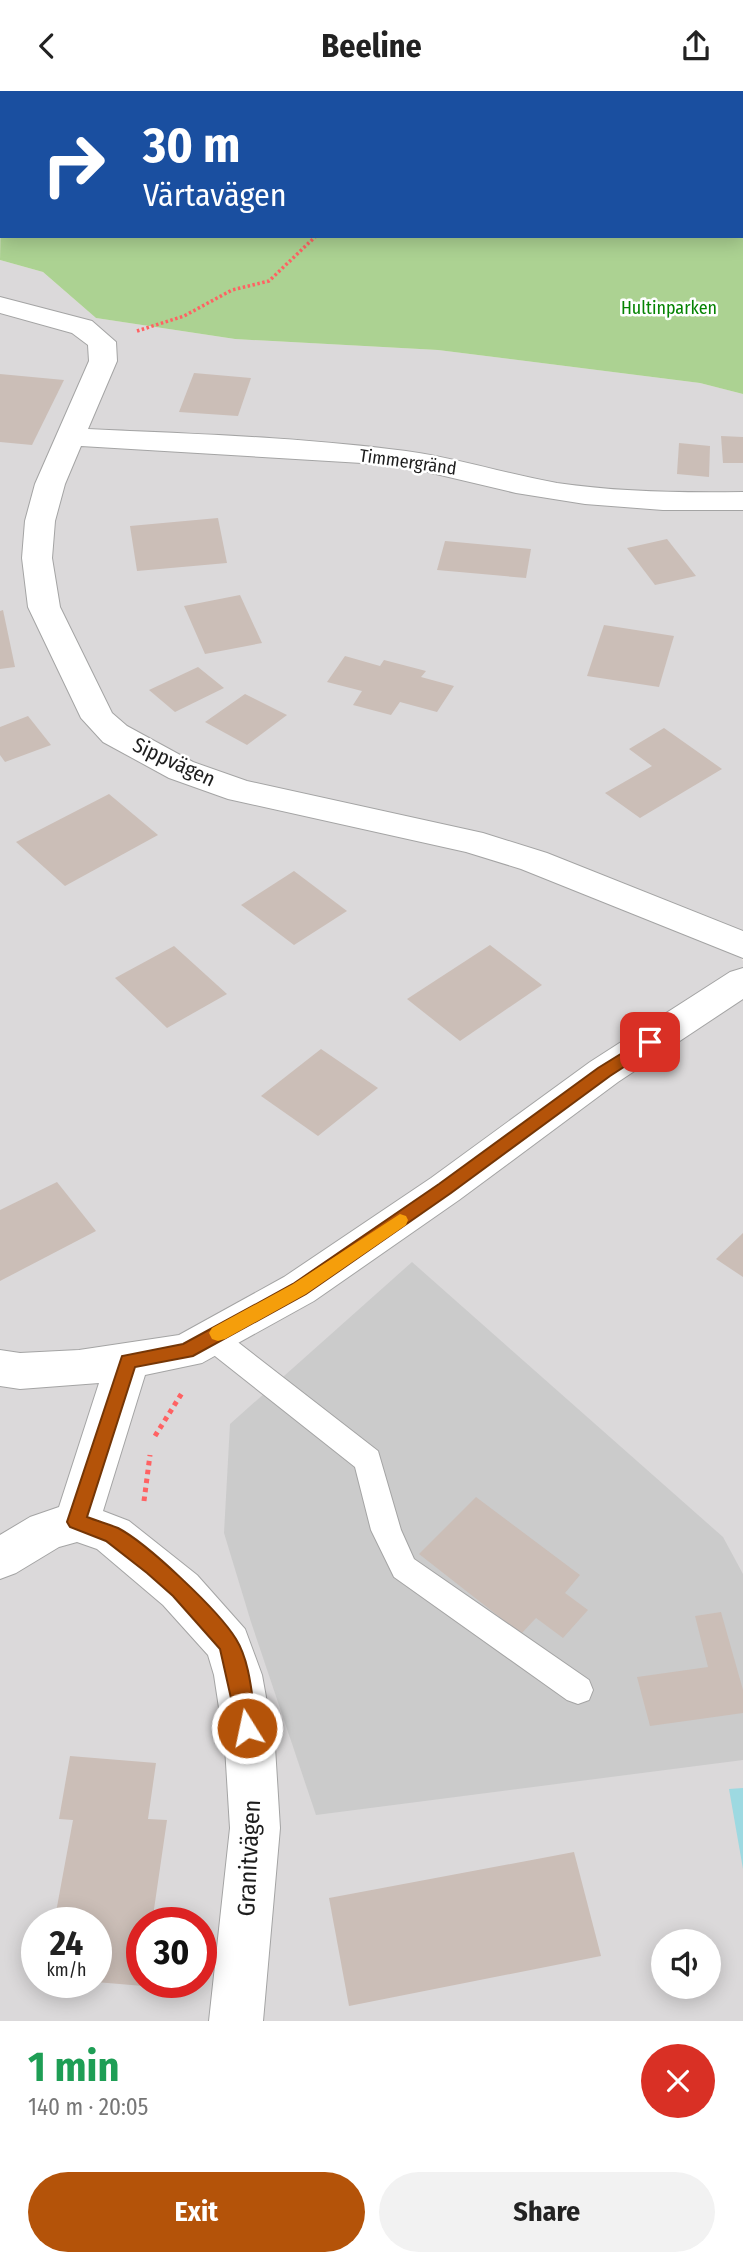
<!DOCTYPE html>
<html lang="en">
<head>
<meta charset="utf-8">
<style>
  :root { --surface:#fff; --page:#f2f2f2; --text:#222; --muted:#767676; --accent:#b45309 }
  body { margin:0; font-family:"Fira Sans Condensed",sans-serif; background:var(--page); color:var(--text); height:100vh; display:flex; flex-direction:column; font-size:26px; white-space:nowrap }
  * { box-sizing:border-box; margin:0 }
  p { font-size:23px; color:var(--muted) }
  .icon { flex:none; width:38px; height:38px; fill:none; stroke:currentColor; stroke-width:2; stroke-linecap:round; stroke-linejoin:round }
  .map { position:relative; height:1930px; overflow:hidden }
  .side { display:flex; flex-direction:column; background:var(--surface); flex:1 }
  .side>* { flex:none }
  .top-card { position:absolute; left:0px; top:0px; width:744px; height:147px; box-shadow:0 4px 18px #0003; background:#1a4fa0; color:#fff; overflow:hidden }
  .tools { position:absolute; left:651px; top:1838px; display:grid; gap:14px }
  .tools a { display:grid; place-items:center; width:70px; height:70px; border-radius:50%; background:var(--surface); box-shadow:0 4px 18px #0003; font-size:35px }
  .speed { position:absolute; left:21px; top:1816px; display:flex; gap:14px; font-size:35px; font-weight:700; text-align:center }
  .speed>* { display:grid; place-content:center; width:91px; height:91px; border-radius:50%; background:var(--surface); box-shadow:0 4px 18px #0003; line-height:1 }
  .speed small { font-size:18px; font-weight:400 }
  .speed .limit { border:10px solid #d22; background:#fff; color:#111 }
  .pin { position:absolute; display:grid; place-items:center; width:60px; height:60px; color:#fff; margin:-30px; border-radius:14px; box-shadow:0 4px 10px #0006 }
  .me { position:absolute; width:77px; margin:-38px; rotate:350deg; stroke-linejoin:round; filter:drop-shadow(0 0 5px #0008) }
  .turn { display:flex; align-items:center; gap:24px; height:147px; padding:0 28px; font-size:32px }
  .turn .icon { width:91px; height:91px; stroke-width:2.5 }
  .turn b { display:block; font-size:49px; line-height:60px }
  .round { display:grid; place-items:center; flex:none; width:74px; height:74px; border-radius:37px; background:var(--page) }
  .headline { display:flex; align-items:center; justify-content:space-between; height:119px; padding:0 28px }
  h1 { font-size:42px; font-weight:700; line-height:52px; color:#1e9e55 }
  .action { display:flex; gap:14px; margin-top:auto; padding:14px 28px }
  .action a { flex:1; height:80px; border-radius:42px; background:var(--accent); color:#fff; font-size:28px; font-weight:700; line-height:80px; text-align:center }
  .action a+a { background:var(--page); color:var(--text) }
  header { display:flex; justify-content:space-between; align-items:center; height:91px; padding:0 28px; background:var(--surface); font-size:32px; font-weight:700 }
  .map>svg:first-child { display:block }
  .residential { fill:#dbd9da; fill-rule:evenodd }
  .religious { fill:#cbcbcb }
  .forest { fill:#acd292 }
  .water { fill:#9dd9e1 }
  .building { fill:#cbbeb7 }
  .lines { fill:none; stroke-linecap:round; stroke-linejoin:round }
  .service-casing { stroke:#a4a4a4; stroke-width:2 }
  .minor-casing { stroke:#a4a4a4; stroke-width:2 }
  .path-far1 { stroke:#ff6263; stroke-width:3.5; stroke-dasharray:2.5 2.5; stroke-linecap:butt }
  .path { stroke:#ff6263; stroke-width:5; stroke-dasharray:4.5 4.5; stroke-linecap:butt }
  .service { fill:#fff; fill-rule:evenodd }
  .minor { fill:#fff; fill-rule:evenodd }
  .route { fill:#b45309; stroke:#753606; stroke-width:2 }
  .slow { fill:#f59e0b }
  .labels { text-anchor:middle; stroke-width:5; stroke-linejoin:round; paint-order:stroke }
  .far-park-label { font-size:18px; fill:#058302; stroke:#fff }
  .far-street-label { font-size:18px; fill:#1d1d1d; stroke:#fff }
  .street-label { font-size:21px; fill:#1d1d1d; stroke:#fff }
  .near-street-label { font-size:24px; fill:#1d1d1d; stroke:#fff }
</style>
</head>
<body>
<header><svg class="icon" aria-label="back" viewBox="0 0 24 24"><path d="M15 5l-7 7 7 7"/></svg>Beeline<svg class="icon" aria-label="share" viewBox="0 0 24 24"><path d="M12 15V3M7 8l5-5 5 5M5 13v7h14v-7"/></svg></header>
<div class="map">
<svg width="743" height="1930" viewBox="0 0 743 1930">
  <rect width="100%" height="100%" fill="#efe9e1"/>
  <path class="residential" d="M0 169 43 181 96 227 235 248 438 259 700 292 743 303V848L733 855 743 870V1930H0ZM37 1832H96V1892H37ZM142 1832H201V1892H142ZM663 1850H709V1895H663Z"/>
  <polygon class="religious" points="412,1171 723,1446 743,1483 743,1669 316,1724 251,1531 224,1442 230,1333"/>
  <polygon class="forest" points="226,0 743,0 743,303 700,292 438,259 235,248 96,227 43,181 0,169 2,44 2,145 742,145 742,2"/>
  <polygon class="water" points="743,1697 743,1778 729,1698"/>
  <g class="building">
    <polygon points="194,282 251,287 238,325 179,321"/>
    <polygon points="0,283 64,289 32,354 0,351"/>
    <polygon points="721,345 743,346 743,372 723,372"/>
    <polygon points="679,352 710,355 709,386 677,383"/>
    <polygon points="218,427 227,472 137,480 130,435"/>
    <polygon points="667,448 696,485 655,494 627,457"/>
    <polygon points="445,450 531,458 526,487 437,479"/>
    <polygon points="240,504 262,552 205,563 184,515"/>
    <polygon points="3,519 15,576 0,578 0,520"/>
    <polygon points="604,534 674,545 659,596 587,585"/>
    <polygon points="345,565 380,575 384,569 426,580 421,586 454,595 437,621 400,611 391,624 353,614 362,600 327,591"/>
    <polygon points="198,576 224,597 175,621 149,599"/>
    <polygon points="245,603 287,624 247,654 205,631"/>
    <polygon points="28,625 51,654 5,671 0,664 0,636"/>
    <polygon points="664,637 722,678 640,727 605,702 652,675 629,658"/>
    <polygon points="109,703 158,744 65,795 16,751"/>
    <polygon points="294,780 347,820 294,854 241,814"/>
    <polygon points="490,854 542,894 460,950 407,908"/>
    <polygon points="174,855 227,903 167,937 115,887"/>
    <polygon points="321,958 378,997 318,1045 261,1005"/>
    <polygon points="57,1091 96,1140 0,1190 0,1119"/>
    <polygon points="743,1142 743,1186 716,1168"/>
    <polygon points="476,1406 580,1484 565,1502 588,1519 563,1547 536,1527 521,1543 419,1463"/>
    <polygon points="721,1521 743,1599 743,1622 650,1635 637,1586 708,1576 695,1525"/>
    <polygon points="70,1665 156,1672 148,1728 167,1729 152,1832 142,1832 143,1895 96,1891 96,1832 54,1832 73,1729 59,1728"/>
    <polygon points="574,1761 601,1865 349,1915 329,1807"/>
  </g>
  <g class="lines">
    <defs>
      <polygon id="service" points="211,1235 221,1238 378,1360 401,1439 414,1468 589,1589 593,1599 589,1609 578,1613 567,1609 394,1486 371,1439 355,1376 201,1254 197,1246 201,1238"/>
      <g id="minor">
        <path d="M0 206 92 230 116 251 117 270 88 338C194 343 301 346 406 360 457 367 506 383 557 392 619 401 681 402 743 401V419H663L585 413 516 402 419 379 362 372 81 355 65 393 55 430 52 467 60 516 112 622 127 635 193 671 247 690 483 742 547 762 743 840V867L521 778 466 761 228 708 169 687 103 651 81 627 28 516 22 467 25 430 35 393 89 270 88 254 72 242 0 222Z"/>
        <polygon points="743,877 743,908 618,991 459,1109 314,1210 202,1272 145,1284 103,1420 129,1430 197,1484 245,1538 262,1584 275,1656 280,1737 263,1930 209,1930 230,1737 225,1656 214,1584 208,1564 163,1514 97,1458 77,1451 59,1456 16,1482 0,1488 0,1444 30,1426 59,1416 99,1292 20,1298 0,1295 0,1259 20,1262 79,1259 179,1244 284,1186 431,1087 590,971 730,881"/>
      </g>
    </defs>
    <use href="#service" class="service-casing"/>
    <use href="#minor" class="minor-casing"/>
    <polyline class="path-far1" points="137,240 184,225 232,199 269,190 316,145"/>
    <g class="path">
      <polyline points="155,1345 182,1302"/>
      <polyline points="144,1410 150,1364"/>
    </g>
    <use href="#service" class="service"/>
    <use href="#minor" class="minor"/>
  </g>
  <path class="route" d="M650 945 658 951 656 955 610 985 451 1102 306 1203 193 1265 135 1276 87 1426C97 1430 108 1433 118 1437 147 1452 219 1520 236 1548 251 1572 252 1609 257 1637L254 1643 247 1646 239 1643 220 1558 173 1505 147 1482 106 1450 70 1436 67 1431 122 1265 183 1253 293 1193 439 1093 598 977Z"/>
  <polygon class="slow" points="400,1123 406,1125 408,1129 406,1134 306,1203 225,1248 218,1250 212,1248 209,1242 212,1237 293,1193"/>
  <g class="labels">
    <g class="far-park-label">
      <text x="669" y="223">Hultinparken</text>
    </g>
    <g class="far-street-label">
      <text transform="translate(408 371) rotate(8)" y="6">Timmergränd</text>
    </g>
    <g class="street-label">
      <text transform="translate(174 671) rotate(25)" y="7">Sippvägen</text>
    </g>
    <g class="near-street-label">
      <text transform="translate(249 1767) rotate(-87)" y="8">Granitvägen</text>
    </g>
  </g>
</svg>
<div class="tools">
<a><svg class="icon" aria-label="sound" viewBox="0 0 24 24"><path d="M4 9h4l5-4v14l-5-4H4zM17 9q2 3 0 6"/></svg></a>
</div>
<div class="speed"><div>24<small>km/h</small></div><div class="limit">30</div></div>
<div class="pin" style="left:650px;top:951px;background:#d93025"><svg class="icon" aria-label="arrive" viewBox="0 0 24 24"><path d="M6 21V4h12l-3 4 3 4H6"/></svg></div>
<svg class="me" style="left:247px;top:1637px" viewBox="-20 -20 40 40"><circle r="17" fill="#b45309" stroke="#fff" stroke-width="3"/><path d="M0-11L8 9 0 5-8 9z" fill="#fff"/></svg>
<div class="top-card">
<div class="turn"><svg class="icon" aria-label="right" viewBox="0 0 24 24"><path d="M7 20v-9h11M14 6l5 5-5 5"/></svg><div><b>30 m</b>Värtavägen</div></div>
</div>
</div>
<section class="side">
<div class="headline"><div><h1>1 min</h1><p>140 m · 20:05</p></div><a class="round" style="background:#d93025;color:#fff"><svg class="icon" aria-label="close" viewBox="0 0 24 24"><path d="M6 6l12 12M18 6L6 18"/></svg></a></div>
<div class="action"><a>Exit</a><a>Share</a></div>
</section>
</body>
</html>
